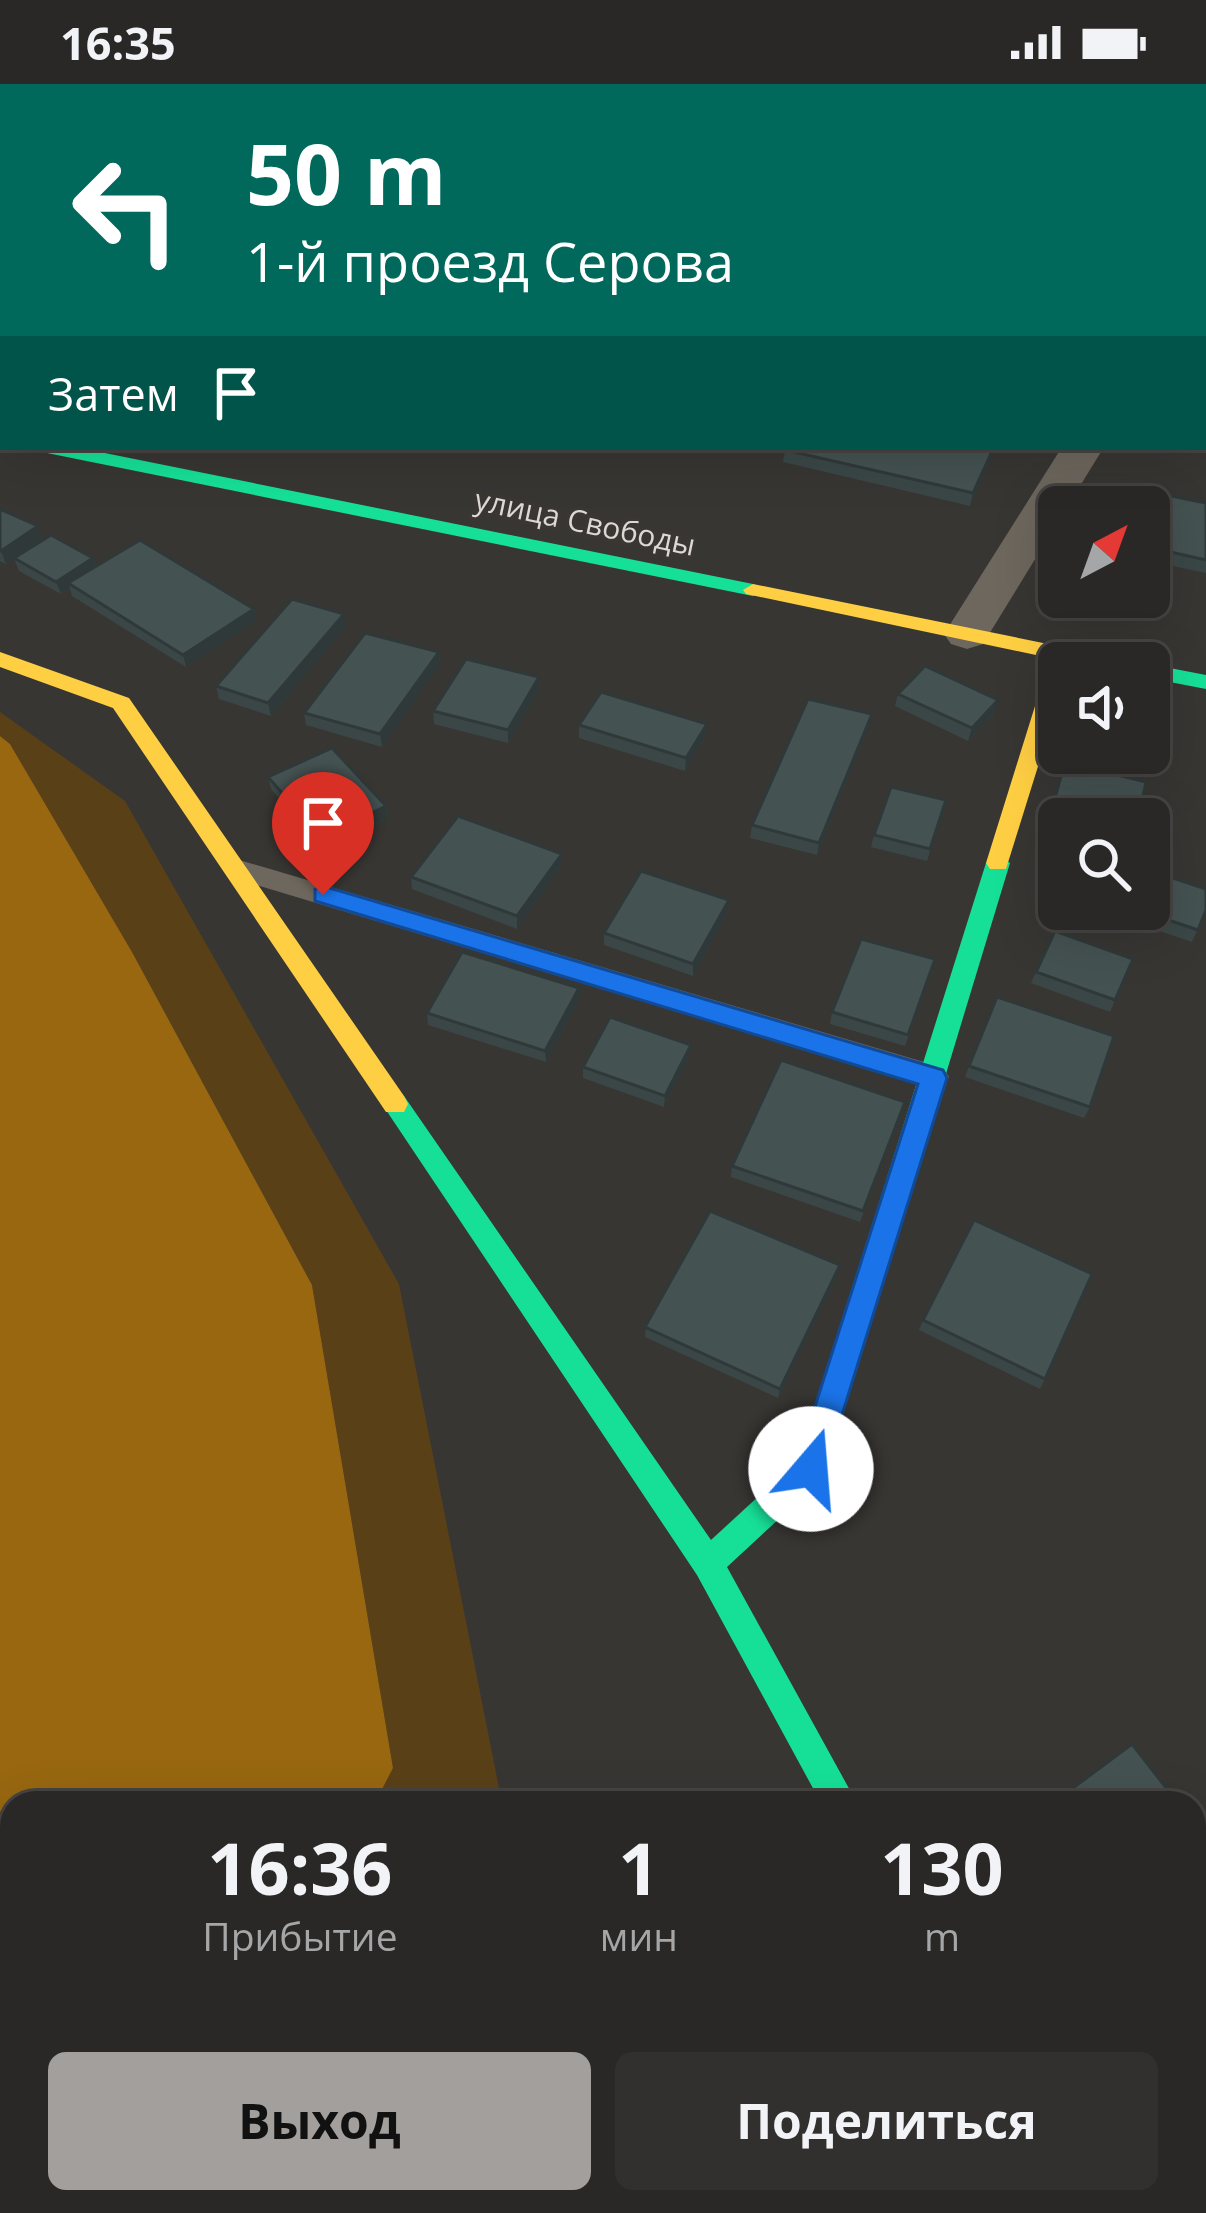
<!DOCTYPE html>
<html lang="ru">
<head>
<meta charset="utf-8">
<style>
  :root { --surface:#2a2826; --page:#32302e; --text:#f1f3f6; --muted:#a5a6a7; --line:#464443; --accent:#a29f9c }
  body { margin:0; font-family:"Open Sans",sans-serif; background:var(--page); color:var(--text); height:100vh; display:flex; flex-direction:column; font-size:45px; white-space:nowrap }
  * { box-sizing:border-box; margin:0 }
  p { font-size:39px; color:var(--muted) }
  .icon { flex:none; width:66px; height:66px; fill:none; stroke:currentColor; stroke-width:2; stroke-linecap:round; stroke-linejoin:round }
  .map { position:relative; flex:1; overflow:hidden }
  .side { position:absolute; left:0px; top:1707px; width:1206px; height:423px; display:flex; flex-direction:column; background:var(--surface); border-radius:36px 36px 0 0; box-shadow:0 12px 48px #0002,0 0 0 3px var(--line) }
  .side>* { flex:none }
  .hud { position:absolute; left:0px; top:0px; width:1206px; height:366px; box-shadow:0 12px 48px #0002,0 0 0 3px var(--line); background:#00695c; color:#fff; overflow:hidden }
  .needle { width:78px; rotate:41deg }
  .fabs { position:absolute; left:1038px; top:402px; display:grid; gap:24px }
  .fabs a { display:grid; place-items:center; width:132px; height:132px; border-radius:18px; background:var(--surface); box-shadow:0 12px 48px #0002,0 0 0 3px var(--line); font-size:60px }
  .pin { position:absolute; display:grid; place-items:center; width:102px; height:102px; color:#fff; margin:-123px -51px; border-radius:50% 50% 50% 0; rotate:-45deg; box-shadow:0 0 12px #0007 }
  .pin .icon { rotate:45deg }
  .me { position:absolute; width:132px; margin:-66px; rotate:18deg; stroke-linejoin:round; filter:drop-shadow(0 0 9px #0008) }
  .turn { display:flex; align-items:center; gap:42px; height:252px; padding:0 48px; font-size:54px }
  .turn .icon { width:156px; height:156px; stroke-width:2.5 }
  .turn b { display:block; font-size:84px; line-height:102px }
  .then { display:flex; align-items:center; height:114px; padding:0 48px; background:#0003; gap:24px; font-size:45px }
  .eta { display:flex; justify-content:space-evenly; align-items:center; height:204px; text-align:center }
  .eta b { font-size:72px; font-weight:700; line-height:84px }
  .primary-button { display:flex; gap:24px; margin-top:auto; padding:24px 48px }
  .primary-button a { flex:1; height:138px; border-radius:18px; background:var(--accent); color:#111; font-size:48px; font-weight:700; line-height:138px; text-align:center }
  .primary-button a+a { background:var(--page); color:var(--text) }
  .status { display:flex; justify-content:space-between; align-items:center; height:84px; padding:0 60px; background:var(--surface); direction:ltr }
  .status svg { height:33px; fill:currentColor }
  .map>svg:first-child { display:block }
  .green { fill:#594017 }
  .water { fill:#986710 }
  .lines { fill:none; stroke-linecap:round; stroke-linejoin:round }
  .river { fill:#986710; fill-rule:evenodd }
  .lane { fill:#6e675e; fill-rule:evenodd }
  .street { fill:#6e675e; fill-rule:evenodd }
  .fast { fill:#16e098; fill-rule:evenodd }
  .slow { fill:#ffcf43; fill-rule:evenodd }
  .wall { fill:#3b4747 }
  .shaded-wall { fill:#303939 }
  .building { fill:#455252; stroke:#303939; stroke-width:3 }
  .route { fill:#1a73e8; stroke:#114b97; stroke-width:3 }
  .labels { text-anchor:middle; stroke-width:9; stroke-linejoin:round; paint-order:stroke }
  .far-street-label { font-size:30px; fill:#dbd8d5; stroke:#3a3631 }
</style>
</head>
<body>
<div class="status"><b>16:35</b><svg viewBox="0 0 49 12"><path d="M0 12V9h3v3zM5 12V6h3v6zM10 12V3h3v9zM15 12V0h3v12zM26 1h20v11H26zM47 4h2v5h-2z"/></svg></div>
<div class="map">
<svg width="1206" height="2129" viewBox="0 0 1206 2129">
  <rect width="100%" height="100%" fill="#383633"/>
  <g class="green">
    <polygon points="74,0 805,0 69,3"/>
    <polygon points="0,628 125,717 399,1200 502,1719 375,1719 393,1684 312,1201 132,868 10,660 0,652"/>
    <polygon points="291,2118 581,2118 583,2129 293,2129"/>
  </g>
  <polygon class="water" points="0,652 10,660 132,868 312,1201 393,1684 375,1719 12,1719 12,2118 291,2118 293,2129 0,2129"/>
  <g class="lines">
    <g class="river">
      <polygon points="585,0 655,0 583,3"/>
      <polygon points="3,64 3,100 0,101 0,65"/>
    </g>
    <polygon class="lane" points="236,775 934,981 944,985 949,993 944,1001 934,1005 227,792 223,785 227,778"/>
    <g class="street">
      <polygon points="3,21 3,42 0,43 0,22"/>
      <polygon points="1206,153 1206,178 1203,179 1203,154"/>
      <polygon points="1062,363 1104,363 1067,423 1059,423 1059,436 983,560 967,565 951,560 944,550"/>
      <polygon points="1063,2118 1170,2118 1174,2129 1067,2129"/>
    </g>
    <g class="fast">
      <polygon points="38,363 75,363 753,500 763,506 753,512 47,369"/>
      <polygon points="1149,580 1206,591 1206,605 1149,594"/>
      <polygon points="998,770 1010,779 826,1385 822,1395 727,1483 857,1719 821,1719 697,1491 382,1020 386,1012 404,1012 711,1456 798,1376 986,779"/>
    </g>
    <g class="slow">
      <polygon points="753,500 1117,574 1121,579 1059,579 1059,615 1006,785 990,785 986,779 1050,574 746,510 743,506"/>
      <polygon points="0,568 129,614 404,1012 408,1020 404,1028 386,1028 113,624 0,583"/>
    </g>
  </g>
  <g class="wall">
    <polygon points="1127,0 1178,0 1177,3 1145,3"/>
    <polygon points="785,366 990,377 970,422 783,378"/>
    <polygon points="1171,412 1206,419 1206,489 1153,478"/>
    <polygon points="0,425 38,442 42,455 14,474 93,474 96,482 254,525 257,537 186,583 72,512 70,505 61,510 19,487 14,474 6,480 0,477"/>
    <polygon points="346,543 271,632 219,615 216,602"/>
    <polygon points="439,568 440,581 382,663 306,641 304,629"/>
    <polygon points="539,593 540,606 508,659 434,640 433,627"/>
    <polygon points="898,610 995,628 968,657 895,622"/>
    <polygon points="872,630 869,642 817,771 750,754 752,741"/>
    <polygon points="579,641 706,652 685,687 579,654"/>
    <polygon points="1060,691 1059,735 1059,763 1042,759"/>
    <polygon points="268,693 386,722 388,734 324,766 271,705"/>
    <polygon points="946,716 927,777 871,763 874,751"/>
    <polygon points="562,770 562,782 517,845 412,805 411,793"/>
    <polygon points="729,816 728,828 693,892 604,861 604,849"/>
    <polygon points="1117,825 1149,825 1206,826 1192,858 1115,832"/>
    <polygon points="935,875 905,962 830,940 832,928"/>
    <polygon points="1133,875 1110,928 1031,899 1036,888"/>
    <polygon points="579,904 579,916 546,978 428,941 427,929"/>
    <polygon points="691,961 690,972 664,1023 583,994 583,983"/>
    <polygon points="969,982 1090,1023 1084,1034 965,993"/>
    <polygon points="905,1018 860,1138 731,1093 732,1082"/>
    <polygon points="837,1192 778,1314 645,1253 646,1243"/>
    <polygon points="923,1236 1045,1295 1040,1305 919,1246"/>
  </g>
  <g class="shaded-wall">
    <polygon points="993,365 990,377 970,422 973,409"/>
    <polygon points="38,442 42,455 6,480 1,467"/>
    <polygon points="93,474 97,487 68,499 70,505 61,510 56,498"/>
    <polygon points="254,525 257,537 186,583 183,571"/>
    <polygon points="344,530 346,543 271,632 268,619"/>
    <polygon points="439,568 440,581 382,663 380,650"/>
    <polygon points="539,593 540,606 508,659 508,646"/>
    <polygon points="998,616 995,628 968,657 972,644"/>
    <polygon points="872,630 869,642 817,771 819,759"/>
    <polygon points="707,640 706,652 685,687 686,674"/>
    <polygon points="386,722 388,734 324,766 321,753"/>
    <polygon points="562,770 562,782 517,845 517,832"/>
    <polygon points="729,816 728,828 693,892 693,880"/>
    <polygon points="579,904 579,916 546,978 545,967"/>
    <polygon points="691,961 690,972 664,1023 665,1012"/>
    <polygon points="840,1181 837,1192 778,1314 780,1305"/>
  </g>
  <g class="building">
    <rect x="0" y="211" width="3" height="57"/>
    <polygon points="786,363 985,363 993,365 973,409 785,366"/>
    <polygon points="1171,412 1206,419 1206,476 1157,465"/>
    <polygon points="0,425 38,442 1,467 0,467"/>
    <polygon points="51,451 93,474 56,498 14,474"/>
    <polygon points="140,456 254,525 183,571 68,499"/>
    <polygon points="292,515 344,530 268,619 216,602"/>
    <polygon points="365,549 439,568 380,650 304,629"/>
    <polygon points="466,575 539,593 508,646 433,627"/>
    <polygon points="925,582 998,616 972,644 898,610"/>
    <polygon points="601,608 707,640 686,674 579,641"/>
    <polygon points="808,615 872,630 819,759 752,741"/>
    <polygon points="332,664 386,722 321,753 268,693"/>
    <polygon points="1065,678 1146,698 1138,735 1059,735 1059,749 1046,746"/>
    <polygon points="891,703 946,716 930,765 874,751"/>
    <polygon points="458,732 562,770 517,832 411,793"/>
    <polygon points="1149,786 1206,805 1206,826 1198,846 1136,825 1149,825"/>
    <polygon points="641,787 729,816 693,880 604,849"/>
    <polygon points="1055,847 1133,875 1115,916 1036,888"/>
    <polygon points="861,855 935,875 908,951 832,928"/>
    <polygon points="462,868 579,904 545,967 427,929"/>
    <polygon points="997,913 1114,952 1090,1023 969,982"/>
    <polygon points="610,933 691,961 665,1012 583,983"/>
    <polygon points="781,976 905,1018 863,1127 732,1082"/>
    <polygon points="710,1127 840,1181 780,1305 645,1243"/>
    <polygon points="974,1136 1092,1190 1045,1295 923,1236"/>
    <polygon points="1132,1660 1178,1719 1053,1719"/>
    <polygon points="1194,1740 1206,1756 1206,1858 1194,1868"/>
  </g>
  <polygon class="route" points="323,802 943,986 947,994 822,1395 811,1400 800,1395 795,1385 918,1000 315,817 315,805"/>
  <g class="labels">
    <g class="far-street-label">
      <text transform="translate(585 439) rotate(12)" y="10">улица Свободы</text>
    </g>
  </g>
</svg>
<div class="fabs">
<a><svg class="needle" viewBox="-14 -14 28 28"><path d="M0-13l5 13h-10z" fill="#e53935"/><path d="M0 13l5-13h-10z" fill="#a5a6a7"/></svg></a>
<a><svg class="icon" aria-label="sound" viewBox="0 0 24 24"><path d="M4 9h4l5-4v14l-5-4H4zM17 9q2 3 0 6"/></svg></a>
<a><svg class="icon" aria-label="search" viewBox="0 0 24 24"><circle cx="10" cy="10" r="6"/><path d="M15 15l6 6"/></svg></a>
</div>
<div class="pin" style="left:323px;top:811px;background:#d93025"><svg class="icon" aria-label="arrive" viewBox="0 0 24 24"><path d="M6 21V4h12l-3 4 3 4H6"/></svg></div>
<svg class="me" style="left:811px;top:1385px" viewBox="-20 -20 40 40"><circle r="19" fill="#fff"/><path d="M0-13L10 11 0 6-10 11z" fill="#1a73e8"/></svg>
<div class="hud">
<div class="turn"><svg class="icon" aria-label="left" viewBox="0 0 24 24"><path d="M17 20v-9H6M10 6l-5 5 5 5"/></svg><div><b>50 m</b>1-й проезд Серова</div></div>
<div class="then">Затем<svg class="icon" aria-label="arrive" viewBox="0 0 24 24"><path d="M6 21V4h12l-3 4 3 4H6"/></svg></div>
</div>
<section class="side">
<div class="eta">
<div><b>16:36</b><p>Прибытие</p></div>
<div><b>1</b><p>мин</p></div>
<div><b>130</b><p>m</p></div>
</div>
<div class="primary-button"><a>Выход</a><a>Поделиться</a></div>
</section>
</div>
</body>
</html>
